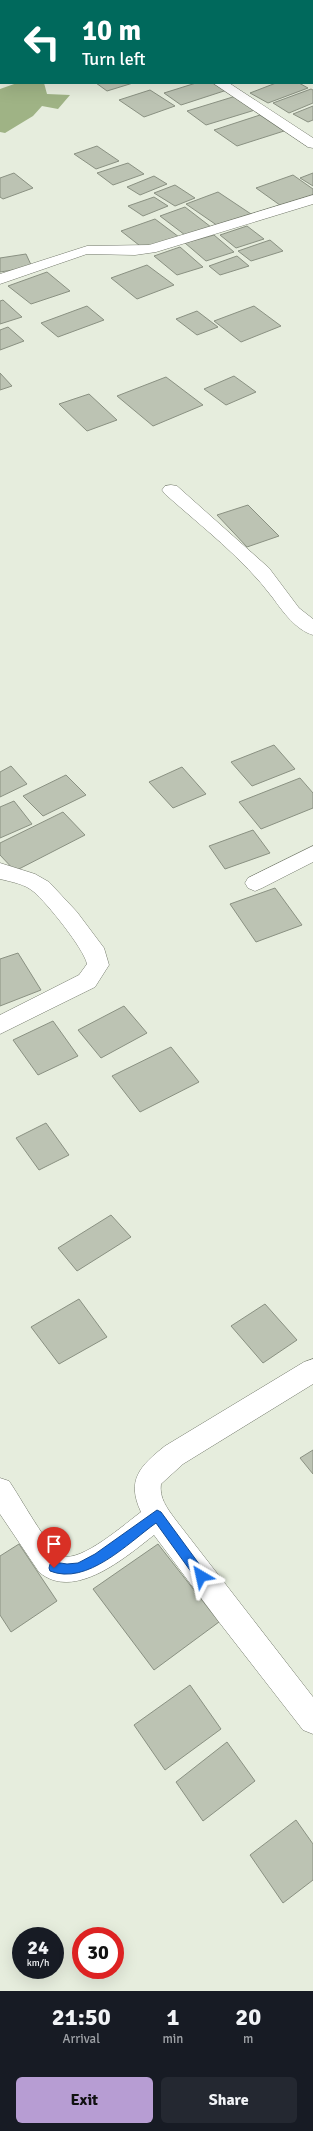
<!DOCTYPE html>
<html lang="en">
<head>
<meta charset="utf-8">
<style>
  :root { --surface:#171b24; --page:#242831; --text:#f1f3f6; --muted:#9ea1a6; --accent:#b79dd3 }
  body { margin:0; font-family:Signika,sans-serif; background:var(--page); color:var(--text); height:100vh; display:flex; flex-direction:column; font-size:15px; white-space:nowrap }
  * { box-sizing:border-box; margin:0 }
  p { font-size:13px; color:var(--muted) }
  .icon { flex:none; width:22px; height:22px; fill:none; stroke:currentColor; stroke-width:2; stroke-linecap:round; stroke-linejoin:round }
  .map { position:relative; height:1991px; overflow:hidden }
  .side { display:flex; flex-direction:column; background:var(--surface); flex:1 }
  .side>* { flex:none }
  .guide { position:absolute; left:0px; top:0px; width:313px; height:84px; box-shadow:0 4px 16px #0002; background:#00695c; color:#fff; overflow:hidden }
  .speed { position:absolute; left:12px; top:1927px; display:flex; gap:8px; font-size:20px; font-weight:700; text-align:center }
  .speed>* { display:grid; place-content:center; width:52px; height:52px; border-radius:50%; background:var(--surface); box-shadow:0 4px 16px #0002; line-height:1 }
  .speed small { font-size:10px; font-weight:400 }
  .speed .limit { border:6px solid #d22; background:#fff; color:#111 }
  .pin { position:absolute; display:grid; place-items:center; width:34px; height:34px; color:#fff; margin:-41px -17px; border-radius:50% 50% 50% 0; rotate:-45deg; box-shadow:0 0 4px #0007 }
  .pin .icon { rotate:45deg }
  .me { position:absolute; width:44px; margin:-22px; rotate:324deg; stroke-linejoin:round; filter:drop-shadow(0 0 3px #0008) }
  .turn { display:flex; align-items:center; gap:14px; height:84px; padding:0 16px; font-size:18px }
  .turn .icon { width:52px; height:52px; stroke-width:2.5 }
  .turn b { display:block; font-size:28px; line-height:34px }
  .eta { display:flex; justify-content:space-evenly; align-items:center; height:68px; text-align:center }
  .eta b { font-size:24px; font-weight:700; line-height:28px }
  .button { display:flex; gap:8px; margin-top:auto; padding:8px 16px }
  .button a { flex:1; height:46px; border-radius:6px; background:var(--accent); color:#111; font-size:16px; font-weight:700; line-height:46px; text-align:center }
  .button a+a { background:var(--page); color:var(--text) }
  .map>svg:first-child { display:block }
  .water { fill:#9fb385 }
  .building { fill:#bcc3b3; stroke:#8a9182 }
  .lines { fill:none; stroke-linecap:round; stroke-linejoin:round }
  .street-casing { stroke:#747a6c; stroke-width:1 }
  .secondary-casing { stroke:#747a6c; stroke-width:1 }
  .street { fill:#fff; fill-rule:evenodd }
  .secondary { fill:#fff; fill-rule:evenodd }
  .route { fill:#1a73e8; stroke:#114b97 }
</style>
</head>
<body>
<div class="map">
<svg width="313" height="1991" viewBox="0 0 313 1991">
  <rect width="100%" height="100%" fill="#e6eddd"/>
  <polygon class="water" points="17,83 44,83 47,94 70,95 58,109 42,106 33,116 5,133 0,132 0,89"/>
  <g class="building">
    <polygon points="96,83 133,83 107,91"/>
    <polygon points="196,83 216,83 227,90 181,105 164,93"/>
    <polygon points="276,83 299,83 308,88 268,103 250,93"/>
    <polygon points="311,89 313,90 313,103 289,113 273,103"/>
    <polygon points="150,90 175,106 144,117 119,100"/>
    <polygon points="236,96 255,110 206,125 187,111"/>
    <polygon points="313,106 313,120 308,122 293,114"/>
    <polygon points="260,115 284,131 237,146 214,130"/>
    <polygon points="97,146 119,161 96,169 74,154"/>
    <polygon points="128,163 144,174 113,185 97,173"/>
    <polygon points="14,173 33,188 3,199 0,197 0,178"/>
    <polygon points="313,173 313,186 300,178"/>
    <polygon points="293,175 313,189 313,197 284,208 256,188"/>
    <polygon points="154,176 167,184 140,195 127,187"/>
    <polygon points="175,185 195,198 175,206 154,193"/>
    <polygon points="218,192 251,214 218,226 186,204"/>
    <polygon points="154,197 168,206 143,216 128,206"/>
    <polygon points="185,207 211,227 185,235 160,216"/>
    <polygon points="155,219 179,237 144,249 121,231"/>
    <polygon points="247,226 264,239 236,248 220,235"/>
    <polygon points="214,235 234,252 206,261 185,243"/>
    <polygon points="270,240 283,251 251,261 238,251"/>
    <polygon points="180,247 203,267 177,275 154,256"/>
    <polygon points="26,254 32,267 0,272 0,258"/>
    <polygon points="237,256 249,266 220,275 209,266"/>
    <polygon points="147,265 174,285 137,299 111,278"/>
    <polygon points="47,272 70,291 31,304 8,286"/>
    <polygon points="3,300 22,317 0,324 0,301"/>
    <polygon points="87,306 104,320 58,337 41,323"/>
    <polygon points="254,306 281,326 241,342 214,321"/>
    <polygon points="197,311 218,327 197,335 176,319"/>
    <polygon points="8,327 24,341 0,350 0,330"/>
    <polygon points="0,373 12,386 0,390"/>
    <polygon points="234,376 256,392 226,405 204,389"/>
    <polygon points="166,377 203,405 153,426 117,396"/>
    <polygon points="89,394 117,420 87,431 59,404"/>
    <polygon points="248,505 279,536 247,547 217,515"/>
    <polygon points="274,745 295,769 252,786 231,762"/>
    <polygon points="11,766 27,784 0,797 0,772"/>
    <polygon points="182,767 206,794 173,808 149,782"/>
    <polygon points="66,775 86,795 43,816 23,796"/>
    <polygon points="300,778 313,793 313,808 261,829 239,802"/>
    <polygon points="14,801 32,824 0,838 0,807"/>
    <polygon points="63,812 85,835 15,871 0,855 0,843"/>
    <polygon points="253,830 270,853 225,869 209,846"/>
    <polygon points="275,888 302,925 256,942 230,904"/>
    <polygon points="18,953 41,990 0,1006 0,959"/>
    <polygon points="124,1006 147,1033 101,1058 78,1030"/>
    <polygon points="53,1021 78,1056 38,1075 13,1040"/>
    <polygon points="171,1047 199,1082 140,1112 112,1076"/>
    <polygon points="46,1123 69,1155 39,1170 16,1138"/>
    <polygon points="111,1215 131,1237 77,1271 58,1248"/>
    <polygon points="79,1299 107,1337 59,1364 31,1327"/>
    <polygon points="265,1304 297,1340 263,1363 231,1326"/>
    <polygon points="313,1450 313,1474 300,1458"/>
    <polygon points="19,1544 57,1601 11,1632 0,1615 0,1556"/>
    <polygon points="158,1544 219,1622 154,1670 93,1589"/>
    <polygon points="190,1685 221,1729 165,1770 134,1725"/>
    <polygon points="227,1742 255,1781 203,1821 176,1782"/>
    <polygon points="296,1820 313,1844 313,1880 283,1903 250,1855"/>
  </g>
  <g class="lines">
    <defs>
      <g id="street">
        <polygon points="313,195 313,204 156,252 135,255 87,254 0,284 0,274 87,246 149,245"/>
        <path d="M171 485 177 486 269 568 299 608 313 619V635C296 630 283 612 273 598 243 558 202 527 165 494L162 490 165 486Z"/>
        <polygon points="313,846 313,862 262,888 255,891 248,888 245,883 248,878"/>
        <path d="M0 863 35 874 49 882 77 912 104 948 109 965 95 987 0 1034V1015L79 975 87 964C84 949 47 903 34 892 25 884 12 882 0 879Z"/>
        <path d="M313 1359V1384L183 1464 161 1484C159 1498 167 1508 175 1519L313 1697V1734L303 1730 219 1622 154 1535C126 1557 74 1602 39 1572L0 1514V1478L9 1481C19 1495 49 1550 62 1556 81 1563 126 1523 141 1512 126 1480 140 1466 165 1446L304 1362Z"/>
      </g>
      <g id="secondary">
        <rect x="37" y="0" width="15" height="1"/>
        <polygon points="213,83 229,83 313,138 313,148 308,147"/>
      </g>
    </defs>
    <use href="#street" class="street-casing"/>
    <use href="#secondary" class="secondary-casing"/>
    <use href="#street" class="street"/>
    <use href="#secondary" class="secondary"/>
  </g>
  <path class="route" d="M157 1510 161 1512 205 1572 207 1576 205 1580 201 1582 197 1580 156 1523C128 1543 87 1586 50 1571L49 1568 50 1564 54 1562 67 1564 78 1563 95 1554Z"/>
</svg>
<div class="speed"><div>24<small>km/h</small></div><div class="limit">30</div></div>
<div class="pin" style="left:54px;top:1568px;background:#d93025"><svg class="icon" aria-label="arrive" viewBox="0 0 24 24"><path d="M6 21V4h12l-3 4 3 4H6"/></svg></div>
<svg class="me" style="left:201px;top:1576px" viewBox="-20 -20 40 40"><path d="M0-17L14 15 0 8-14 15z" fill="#1a73e8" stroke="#fff" stroke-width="4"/></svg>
<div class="guide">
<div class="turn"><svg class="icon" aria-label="left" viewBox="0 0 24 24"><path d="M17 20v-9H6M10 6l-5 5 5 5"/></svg><div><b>10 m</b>Turn left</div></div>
</div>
</div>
<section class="side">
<div class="eta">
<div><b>21:50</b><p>Arrival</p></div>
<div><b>1</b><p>min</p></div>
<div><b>20</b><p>m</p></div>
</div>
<div class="button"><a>Exit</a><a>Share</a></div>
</section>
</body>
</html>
